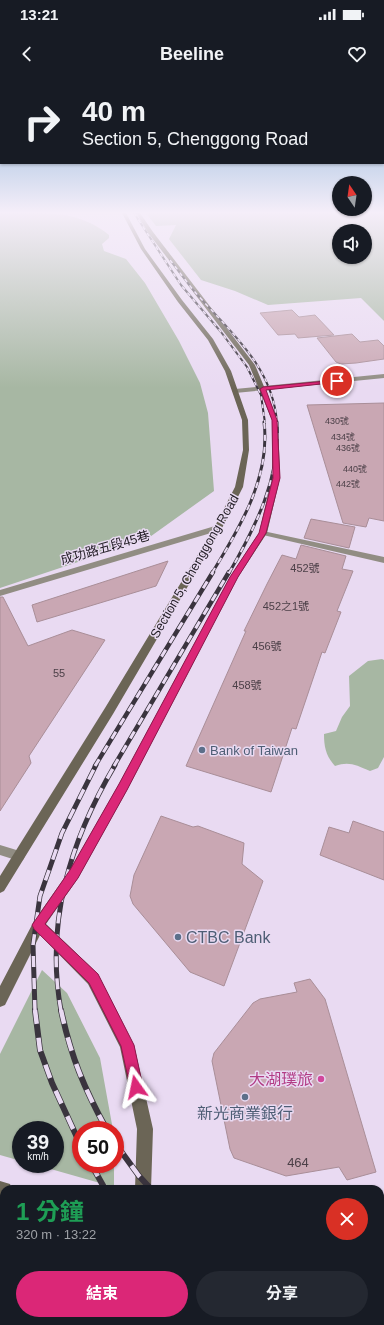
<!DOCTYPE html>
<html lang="zh-TW">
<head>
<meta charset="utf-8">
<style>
  :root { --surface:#171b24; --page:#242831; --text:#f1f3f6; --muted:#9ea1a6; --accent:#db2777 }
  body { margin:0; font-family:Arial,"Noto Sans TC",sans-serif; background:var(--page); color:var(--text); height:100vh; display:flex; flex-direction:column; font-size:15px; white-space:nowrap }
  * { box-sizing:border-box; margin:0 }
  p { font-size:13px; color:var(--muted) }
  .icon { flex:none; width:22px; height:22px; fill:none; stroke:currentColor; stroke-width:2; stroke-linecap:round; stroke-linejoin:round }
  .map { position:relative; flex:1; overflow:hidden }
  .panel { position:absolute; left:0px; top:1105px; width:384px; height:140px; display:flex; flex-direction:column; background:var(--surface); border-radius:12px 12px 0 0; box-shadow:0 1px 3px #0004 }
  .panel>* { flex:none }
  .guide { position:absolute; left:0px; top:0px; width:384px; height:84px; box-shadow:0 1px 3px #0004; background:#171b24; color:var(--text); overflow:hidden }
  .needle { width:26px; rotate:347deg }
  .fabs { position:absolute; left:332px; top:96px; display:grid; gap:8px }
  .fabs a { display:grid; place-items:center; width:40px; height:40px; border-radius:50%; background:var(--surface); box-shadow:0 1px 3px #0004; font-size:20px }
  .speed { position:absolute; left:12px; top:1041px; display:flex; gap:8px; font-size:20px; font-weight:700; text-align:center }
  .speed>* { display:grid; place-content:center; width:52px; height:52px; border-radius:50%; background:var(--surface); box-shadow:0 1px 3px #0004; line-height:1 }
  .speed small { font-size:10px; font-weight:400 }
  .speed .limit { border:6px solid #d22; background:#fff; color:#111 }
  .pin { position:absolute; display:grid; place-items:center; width:34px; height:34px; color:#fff; margin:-17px; border:2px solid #fff; border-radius:50%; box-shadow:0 1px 4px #0007 }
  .me { position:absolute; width:44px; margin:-22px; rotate:348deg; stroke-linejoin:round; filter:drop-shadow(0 0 3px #0008) }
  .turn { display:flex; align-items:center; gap:14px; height:84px; padding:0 16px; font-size:18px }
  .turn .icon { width:52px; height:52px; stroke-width:2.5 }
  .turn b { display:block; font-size:28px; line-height:34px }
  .round { display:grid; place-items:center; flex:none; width:42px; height:42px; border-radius:21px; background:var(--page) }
  .summary { display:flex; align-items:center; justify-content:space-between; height:68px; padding:0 16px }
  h1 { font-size:24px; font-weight:700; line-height:30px; color:#1e9e55 }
  .button { display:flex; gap:8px; margin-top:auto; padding:8px 16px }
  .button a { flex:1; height:46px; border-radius:24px; background:var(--accent); color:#fff; font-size:16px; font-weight:700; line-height:46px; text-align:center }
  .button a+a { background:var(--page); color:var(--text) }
  .status { display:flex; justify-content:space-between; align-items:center; height:28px; padding:0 20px; background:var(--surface); direction:ltr }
  .status svg { height:11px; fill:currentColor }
  header { display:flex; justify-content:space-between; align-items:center; height:52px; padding:0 16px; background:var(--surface); font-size:18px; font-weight:700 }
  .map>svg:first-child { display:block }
  .green { fill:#a7b7a3; fill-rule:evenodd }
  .building { fill:#c9a7b3; stroke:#a98e98 }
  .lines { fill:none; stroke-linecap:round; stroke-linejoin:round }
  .lane { fill:#918d83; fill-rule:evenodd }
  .street { fill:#918d83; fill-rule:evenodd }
  .secondary { fill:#6b6556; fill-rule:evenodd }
  .rail-far4-casing { stroke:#3a343e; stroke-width:2 }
  .rail-far3-casing { stroke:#3a343e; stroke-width:3 }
  .rail-far2-casing { stroke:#3a343e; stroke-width:4.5 }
  .rail-far1-casing { stroke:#3a343e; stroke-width:5 }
  .rail-casing { stroke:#3a343e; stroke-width:6 }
  .rail-far4 { stroke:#e9daf2; stroke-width:1.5; stroke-dasharray:4; stroke-linecap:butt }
  .rail-far3 { stroke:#e9daf2; stroke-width:2; stroke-dasharray:6; stroke-linecap:butt }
  .rail-far2 { stroke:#e9daf2; stroke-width:3; stroke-dasharray:8; stroke-linecap:butt }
  .rail-far1 { stroke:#e9daf2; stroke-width:3.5; stroke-dasharray:11; stroke-linecap:butt }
  .rail { stroke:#e9daf2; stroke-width:4.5; stroke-dasharray:14; stroke-linecap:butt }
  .route { fill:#db2777; stroke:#8e194d }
  .service-dot { fill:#5c6f8a; stroke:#e9daf2; stroke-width:1.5 }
  .hotel-dot { fill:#d1479c; stroke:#e9daf2; stroke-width:1.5 }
  .labels { text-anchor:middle; stroke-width:3; stroke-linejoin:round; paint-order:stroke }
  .far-number-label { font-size:9px; fill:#4c4048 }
  .number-label { font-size:11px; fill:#4c4048 }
  .street-label { font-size:13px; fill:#221d25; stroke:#e9daf2 }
  .service-label { font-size:13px; fill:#4e5e75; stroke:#e9daf2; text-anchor:start }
  .near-number-label { font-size:13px; fill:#4c4048 }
  .near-service-label { font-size:16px; fill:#4e5e75; stroke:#e9daf2; text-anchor:start }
  .near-hotel-label { font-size:16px; fill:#b23c85; stroke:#e9daf2; text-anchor:end }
</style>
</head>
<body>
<div class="status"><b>13:21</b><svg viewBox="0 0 49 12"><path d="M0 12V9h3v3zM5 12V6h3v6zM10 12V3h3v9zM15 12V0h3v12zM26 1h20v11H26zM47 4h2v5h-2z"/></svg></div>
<header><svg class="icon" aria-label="back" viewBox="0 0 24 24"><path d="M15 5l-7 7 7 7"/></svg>Beeline<svg class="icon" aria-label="heart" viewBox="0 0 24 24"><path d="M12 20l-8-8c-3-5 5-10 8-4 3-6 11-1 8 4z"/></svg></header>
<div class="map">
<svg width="384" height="1245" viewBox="0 0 384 1245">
  <rect width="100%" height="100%" fill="#e9daf2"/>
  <g class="green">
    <path d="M0 133C38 133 77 128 109 155V158L102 164 104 171 126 179 145 203 179 261 200 303 208 333 214 411 147 459 0 508Z"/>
    <path d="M146 133H384V241L361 218 268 225 235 211 201 200 169 159 176 145 156 146ZM339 151H365V177H339Z"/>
    <path d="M382 579 384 580V677L378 688 370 691C356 685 349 681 335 686 326 676 324 667 324 654L336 651 342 637 350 626 349 596 368 581Z"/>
    <polygon points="42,890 67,913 100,978 113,1050 81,1050 81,1084 114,1084 114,1107 33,1084 55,1084 55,1050 21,1050 21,1081 0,1075 0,974"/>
  </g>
  <g class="building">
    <polygon points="292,230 299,237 315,235 334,255 298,258 295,254 278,255 260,233"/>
    <polygon points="352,254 360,262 378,260 384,266 384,279 356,283 341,284 336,282 317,258"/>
    <polygon points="384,323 384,441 369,438 366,447 343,443 307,325"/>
    <polygon points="311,439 355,447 349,468 304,458"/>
    <polygon points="301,465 346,476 342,489 353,491 337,531 341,532 325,573 322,572 296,649 292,648 271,712 186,686 246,551 244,551 267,504 282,475 296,479"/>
    <polygon points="168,481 156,506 37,542 32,525"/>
    <polygon points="0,517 3,517 28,566 72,550 105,560 29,676 31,683 0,731"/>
    <polygon points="161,736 193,747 198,746 244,763 242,784 263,801 224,906 190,892 133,824 130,816 134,795"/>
    <polygon points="353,741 384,752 384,800 320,775 329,747 349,753"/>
    <polygon points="310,899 325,919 376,1092 347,1100 339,1087 286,1096 234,1078 230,1069 212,981 214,973 253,923 260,919 297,912 294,903"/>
  </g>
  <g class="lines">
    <polygon class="lane" points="0,765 23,772 25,776 23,780 19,781 0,775"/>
    <g class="street">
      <polygon points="384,294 384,298 235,313 232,311 235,309"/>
      <polygon points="215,446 221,446 222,448 221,450 0,516 0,510"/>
      <polygon points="260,451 263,451 384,477 384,483 263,455 260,455"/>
    </g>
    <g class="secondary">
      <polygon points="122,133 126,133 145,169 182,220 213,259 231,291 248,340 249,370 243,407 222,448 113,634 4,811 0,813 0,796 105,628 214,448 235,407 243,370 242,340 225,291 208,260 178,222 141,169"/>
      <polygon points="136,133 140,133 153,152 255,285 278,340 280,398 267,453 238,497 127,710 78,798 46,844 98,894 134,965 153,1049 151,1109 135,1109 137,1049 120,967 88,904 40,855 5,925 0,927 0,906 34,841 70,790 119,704 230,497 259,453 272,398 272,340 249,285 149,154"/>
      <polygon points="0,1101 10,1104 12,1109 4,1109 4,1118 0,1117"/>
      <polygon points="0,1187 4,1187 4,1205 0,1203"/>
      <polygon points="380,1212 384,1213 384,1231 380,1230"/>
      <polygon points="98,1241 116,1241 114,1245 96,1245"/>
      <polygon points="153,1241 180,1241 182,1245 155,1245"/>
    </g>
    <defs>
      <g id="rail-far4">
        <polyline points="134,133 181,205 221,252 247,287 261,315 265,343"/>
        <path d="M170 180C178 190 186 201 194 211 230 252 273 286 277 343"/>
      </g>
      <g id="rail-far3">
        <path d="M212 493C239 449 271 397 264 342"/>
        <path d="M229 493C255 448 281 397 277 342"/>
      </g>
      <g id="rail-far2">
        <polyline points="95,686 213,492"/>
        <polyline points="114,686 229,492"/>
      </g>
      <g id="rail-far1">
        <polyline points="35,931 33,865 40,816 62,753 96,685"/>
        <path d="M61 931C45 842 70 761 115 685"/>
      </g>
      <g id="rail">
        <polyline points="35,930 40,970 52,1003 81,1066"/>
        <path d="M61 930C71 977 84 1008 107 1050"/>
        <polyline points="115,1063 139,1096 151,1109"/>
        <polyline points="91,1084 105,1109"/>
        <polyline points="279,1241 286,1245"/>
        <polyline points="373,1241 384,1245"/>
      </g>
    </defs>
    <use href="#rail-far4" class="rail-far4-casing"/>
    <use href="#rail-far3" class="rail-far3-casing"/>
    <use href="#rail-far2" class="rail-far2-casing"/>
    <use href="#rail-far1" class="rail-far1-casing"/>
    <use href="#rail" class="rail-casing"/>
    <use href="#rail-far4" class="rail-far4"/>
    <use href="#rail-far3" class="rail-far3"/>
    <use href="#rail-far2" class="rail-far2"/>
    <use href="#rail-far1" class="rail-far1"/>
    <use href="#rail" class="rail"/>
  </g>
  <linearGradient id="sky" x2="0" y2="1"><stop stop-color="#81aed5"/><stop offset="0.43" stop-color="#f5eef9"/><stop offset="1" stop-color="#f5eef9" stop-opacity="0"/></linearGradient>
  <rect width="384" height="308" fill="url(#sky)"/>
  <polygon class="route" points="337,300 339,300 339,302 266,310 277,340 280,398 266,453 238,497 127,710 78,798 45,844 98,894 134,965 143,1007 141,1012 136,1014 131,1012 130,1007 121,966 89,903 34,849 32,845 70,790 119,704 230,497 259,453 273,398 272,340 260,309 263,307"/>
  <g class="service-dot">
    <circle cx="202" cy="670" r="4"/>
    <circle cx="178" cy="857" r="4"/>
    <circle cx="245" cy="1017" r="4"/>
  </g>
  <circle class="hotel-dot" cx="321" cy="999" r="4"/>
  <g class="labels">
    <g class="far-number-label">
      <text x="337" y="344">430號</text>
      <text x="343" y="360">434號</text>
      <text x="348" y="371">436號</text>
      <text x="355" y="392">440號</text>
      <text x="348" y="407">442號</text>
    </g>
    <g class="number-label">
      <text x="305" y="492">452號</text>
      <text x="286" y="530">452之1號</text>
      <text x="267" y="570">456號</text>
      <text x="59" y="597">55</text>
      <text x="247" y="609">458號</text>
    </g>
    <g class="street-label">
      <text transform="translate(105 467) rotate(-16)" y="5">成功路五段45巷</text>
      <text transform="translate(194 486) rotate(-60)" y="5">Section 5, Chenggong Road</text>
    </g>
    <g class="service-label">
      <text x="210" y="675">Bank of Taiwan</text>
    </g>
    <g class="near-number-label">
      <text x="298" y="1087">464</text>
    </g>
    <g class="near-service-label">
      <text x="186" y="863">CTBC Bank</text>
      <text x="245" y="1039" text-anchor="middle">新光商業銀行</text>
    </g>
    <g class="near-hotel-label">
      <text x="313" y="1005">大湖璞旅</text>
    </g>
  </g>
</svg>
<div class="fabs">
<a><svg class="needle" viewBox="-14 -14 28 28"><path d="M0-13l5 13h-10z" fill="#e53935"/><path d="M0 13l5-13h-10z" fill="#9ea1a6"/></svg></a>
<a><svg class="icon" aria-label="sound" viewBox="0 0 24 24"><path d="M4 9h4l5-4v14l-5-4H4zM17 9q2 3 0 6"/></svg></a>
</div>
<div class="speed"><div>39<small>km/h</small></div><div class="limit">50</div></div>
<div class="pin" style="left:337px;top:301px;background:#d93025"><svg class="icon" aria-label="arrive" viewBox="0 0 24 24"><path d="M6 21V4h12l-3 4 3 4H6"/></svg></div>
<svg class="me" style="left:136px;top:1007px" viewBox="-20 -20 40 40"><path d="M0-17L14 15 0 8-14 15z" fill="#db2777" stroke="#fff" stroke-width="4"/></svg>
<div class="guide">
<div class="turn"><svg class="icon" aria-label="right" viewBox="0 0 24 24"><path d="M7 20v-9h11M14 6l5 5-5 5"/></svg><div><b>40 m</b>Section 5, Chenggong Road</div></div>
</div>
<section class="panel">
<div class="summary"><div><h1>1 分鐘</h1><p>320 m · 13:22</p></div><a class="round" style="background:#d93025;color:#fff"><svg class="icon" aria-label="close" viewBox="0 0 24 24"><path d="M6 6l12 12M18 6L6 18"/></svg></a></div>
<div class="button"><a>結束</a><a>分享</a></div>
</section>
</div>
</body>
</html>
